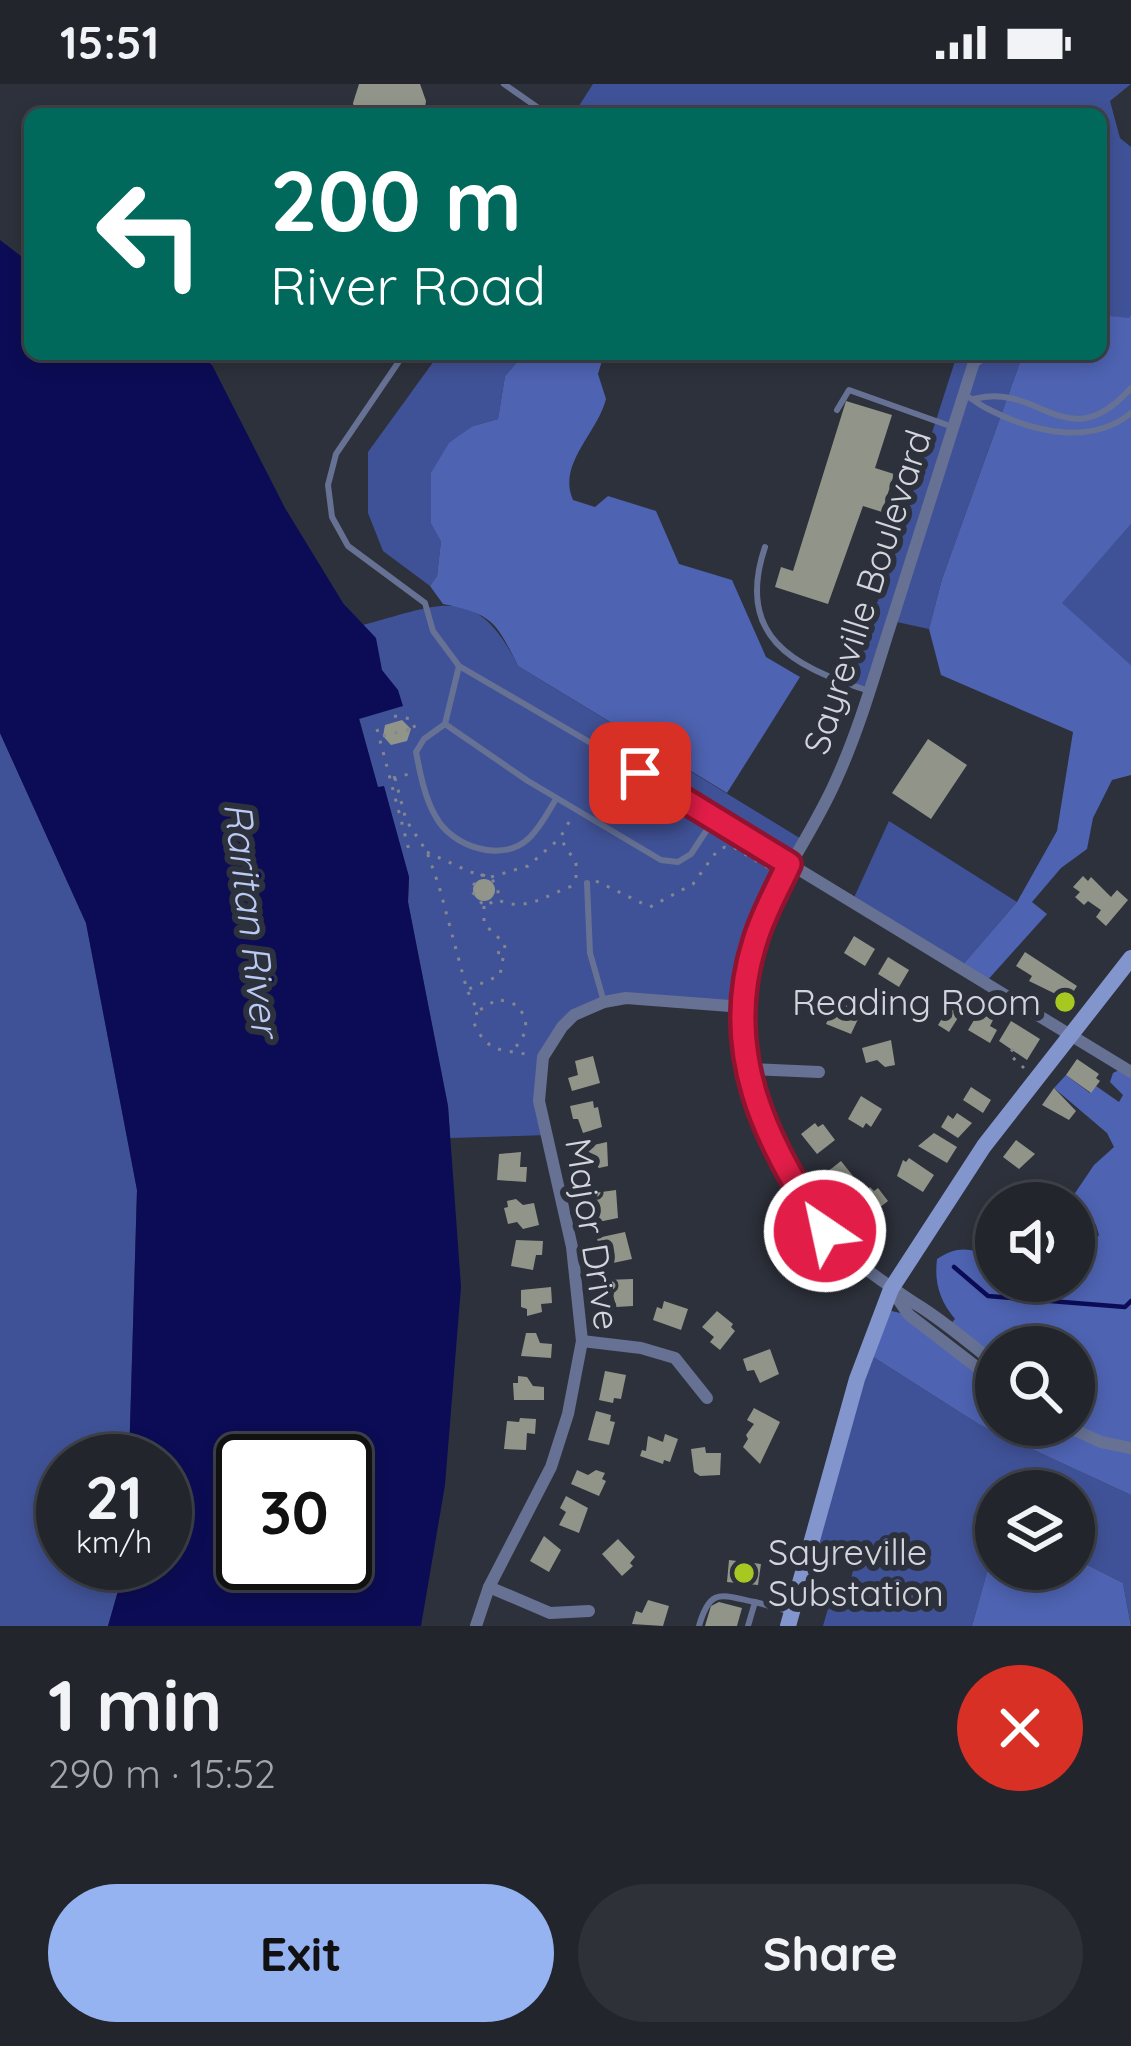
<!DOCTYPE html>
<html lang="en">
<head>
<meta charset="utf-8">
<style>
  :root { --surface:#22252c; --page:#2e3138; --text:#f1f3f6; --muted:#a2a5a9; --line:#3f4248; --accent:#95b2f1 }
  body { margin:0; font-family:Quicksand,sans-serif; background:var(--page); color:var(--text); height:100vh; display:flex; flex-direction:column; font-size:45px; white-space:nowrap }
  * { box-sizing:border-box; margin:0 }
  p { font-size:39px; color:var(--muted) }
  .icon { flex:none; width:66px; height:66px; fill:none; stroke:currentColor; stroke-width:2; stroke-linecap:round; stroke-linejoin:round }
  .map { position:relative; height:1542px; overflow:hidden }
  .panel { display:flex; flex-direction:column; background:var(--surface); flex:1 }
  .panel>* { flex:none }
  .hud { position:absolute; left:24px; top:24px; width:1083px; height:252px; border-radius:18px; box-shadow:0 6px 18px #0003,0 0 0 3px var(--line); background:#00695c; color:#fff; overflow:hidden }
  .controls { position:absolute; left:975px; top:1098px; display:grid; gap:24px }
  .controls a { display:grid; place-items:center; width:120px; height:120px; border-radius:50%; background:var(--surface); box-shadow:0 6px 18px #0003,0 0 0 3px var(--line); font-size:60px }
  .speed { position:absolute; left:36px; top:1350px; display:flex; gap:24px; font-size:60px; font-weight:700; text-align:center }
  .speed>* { display:grid; place-content:center; width:156px; height:156px; border-radius:50%; background:var(--surface); box-shadow:0 6px 18px #0003,0 0 0 3px var(--line); line-height:1 }
  .speed small { font-size:30px; font-weight:400 }
  .speed .limit { border:6px solid #111; border-radius:18px; background:#fff; color:#111 }
  .pin { position:absolute; display:grid; place-items:center; width:102px; height:102px; color:#fff; margin:-51px; border-radius:24px; box-shadow:0 6px 18px #0006 }
  .me { position:absolute; width:132px; margin:-66px; rotate:326deg; stroke-linejoin:round; filter:drop-shadow(0 0 9px #0008) }
  .turn { display:flex; align-items:center; gap:42px; height:252px; padding:0 48px; font-size:54px }
  .turn .icon { width:156px; height:156px; stroke-width:2.5 }
  .turn b { display:block; font-size:84px; line-height:102px }
  .round { display:grid; place-items:center; flex:none; width:126px; height:126px; border-radius:63px; background:var(--page) }
  .head { display:flex; align-items:center; justify-content:space-between; height:204px; padding:0 48px }
  h1 { font-size:72px; font-weight:800; line-height:90px }
  .button { display:flex; gap:24px; margin-top:auto; padding:24px 48px }
  .button a { flex:1; height:138px; border-radius:72px; background:var(--accent); color:#111; font-size:48px; font-weight:800; line-height:138px; text-align:center }
  .button a+a { background:var(--page); color:var(--text) }
  .status { display:flex; justify-content:space-between; align-items:center; height:84px; padding:0 60px; background:var(--surface); direction:ltr }
  .status svg { height:33px; fill:currentColor }
  .map>svg:first-child { display:block }
  .green { fill:#405297 }
  .forest { fill:#4e63b2 }
  .water { fill:#0c0c56; fill-rule:evenodd }
  .lines { fill:none; stroke-linecap:round; stroke-linejoin:round }
  .stream { stroke:#0c0c56; stroke-width:4.5 }
  .building { fill:#919589 }
  .path { stroke:#83868e; stroke-width:3; stroke-dasharray:3 9; stroke-linecap:butt }
  .lane { stroke:#667194; stroke-width:6 }
  .street { stroke:#667194; stroke-width:12 }
  .secondary { stroke:#8395cd; stroke-width:16 }
  .route-casing { stroke:#92132f; stroke-width:30 }
  .route { stroke:#e11d48; stroke-width:21 }
  .poi-dot { fill:#a6c820; stroke:#2d313b; stroke-width:4.5 }
  .labels { text-anchor:middle; stroke-width:12; stroke-linejoin:round; paint-order:stroke }
  .street-label { font-size:36px; fill:#d3d5dc; stroke:#2d313b }
  .poi-label { font-size:36px; fill:#d3d5dc; stroke:#2d313b; text-anchor:end }
  .water-label { font-size:39px; font-style:italic; fill:#bbcaf5; stroke:#2d313b }
</style>
</head>
<body>
<div class="status"><b>15:51</b><svg viewBox="0 0 49 12"><path d="M0 12V9h3v3zM5 12V6h3v6zM10 12V3h3v9zM15 12V0h3v12zM26 1h20v11H26zM47 4h2v5h-2z"/></svg></div>
<div class="map">
<svg width="1131" height="1542" viewBox="0 0 1131 1542">
  <rect width="100%" height="100%" fill="#2d313b"/>
  <g class="green">
    <polygon points="593,0 1131,0 1110,17 1120,54 1131,63 1131,230 1129,235 1101,231 1101,30 579,30 575,28"/>
    <polygon points="439,270 524,270 505,292 498,335 473,342 441,457 437,492 430,502 383,467 368,429 368,368"/>
    <polygon points="973,270 1023,270 942,495 929,545 892,537 870,607 837,596 878,517 955,277"/>
    <polygon points="1131,440 1131,581 1061,519"/>
    <path d="M343 519 363 541C440 521 476 497 518 582L803 756 766 828 743 923 626 914 562 943 538 994 548 1051 450 1054 448 1022 408 818 409 793 384 703 378 704 359 634Z"/>
    <polygon points="0,649 86,839 137,1106 129,1377 63,1377 63,1479 126,1479 108,1542 0,1542"/>
    <polygon points="889,737 1017,818 960,884 852,818"/>
    <polygon points="867,1269 980,1341 1131,1411 1131,1541 1123,1499 1074,1474 1074,1407 996,1407 999,1485 987,1488 972,1542 823,1542 829,1521 843,1524 854,1483 825,1474 808,1464"/>
  </g>
  <g class="forest">
    <polygon points="1131,230 1131,440 1062,519 1131,581 1131,691 1112,696 1093,734 1087,765 1061,784 1032,818 1047,830 985,899 960,884 1017,818 1057,747 1073,648 941,591 929,545 942,495 1023,270 1101,270 1101,231 1129,234"/>
    <path d="M524 270H604L598 290 606 315C597 350 557 380 573 416L595 423 608 412 656 427 679 480 732 496 766 573 800 593 727 709 518 582C496 537 492 530 443 520L430 502 437 492 441 457 431 439V389L449 359 473 342 498 335 505 292Z"/>
    <path d="M1119 986 1131 988V1411L980 1341 867 1269 883 1225 909 1231 996 1298V1341H1074V1263H996V1280L948 1243 955 1235C940 1217 934 1199 937 1175 960 1160 974 1164 996 1178V1197H1074V1187L1099 1151 1096 1141 1071 1115 1094 1081 1114 1063 1107 1049 1054 1004 1066 991 1090 1009 1096 1002 1119 1018 1123 1011 1110 998 1113 989Z"/>
    <polygon points="1074,1474 1123,1499 1131,1542 972,1542 987,1488 1074,1485"/>
  </g>
  <path class="water" d="M0 156 30 179V270H197L212 281 285 424 343 519 376 554 382 586 398 606 403 622 359 635 378 703 384 702 409 793 408 818 448 1022 461 1203 445 1401 421 1542H108L126 1479H165V1377H129L137 1106 86 839 0 649ZM243 1377H345V1479H243Z"/>
  <g class="lines">
    <polyline class="stream" points="954,1183 988,1212 1125,1223 1131,1217"/>
  </g>
  <g class="building">
    <polygon points="359,0 420,0 426,17 424,30 355,30 353,19"/>
    <polygon points="846,317 892,331 875,384 894,390 882,428 863,422 828,520 775,503 781,483 793,487"/>
    <polygon points="402,636 411,645 407,657 391,661 383,652 385,641"/>
    <polygon points="928,655 967,681 931,735 892,709"/>
    <polygon points="1083,792 1088,797 1091,793 1111,813 1117,806 1128,816 1106,842 1096,833 1101,826 1088,817 1084,821 1075,813 1080,808 1073,803"/>
    <circle cx="484" cy="806" r="11"/>
    <polygon points="854,852 875,865 865,882 844,869"/>
    <polygon points="1025,868 1077,902 1068,916 1029,897 1032,892 1016,882"/>
    <polygon points="888,873 909,886 899,903 878,890"/>
    <polygon points="955,914 966,921 949,948 938,941"/>
    <polygon points="837,917 856,926 853,931 859,933 851,950 826,940"/>
    <polygon points="979,928 993,936 990,942 997,946 990,959 968,946"/>
    <polygon points="1011,937 1040,955 1027,976 999,957"/>
    <polygon points="891,956 895,981 885,983 877,976 866,979 862,964"/>
    <polygon points="593,972 600,999 572,1007 568,994 578,991 575,977"/>
    <polygon points="1077,975 1099,990 1096,994 1100,997 1091,1009 1066,991"/>
    <polygon points="971,1003 991,1016 983,1029 963,1016"/>
    <polygon points="1054,1004 1076,1027 1069,1036 1042,1021"/>
    <polygon points="861,1012 882,1025 871,1043 866,1039 863,1044 848,1035"/>
    <polygon points="593,1017 594,1024 598,1023 602,1043 583,1049 578,1035 573,1035 570,1022"/>
    <polygon points="957,1029 972,1039 958,1054 941,1043 948,1031 953,1035"/>
    <polygon points="815,1039 818,1043 823,1040 835,1056 817,1070 801,1050"/>
    <polygon points="934,1049 957,1063 947,1079 918,1062"/>
    <polygon points="1016,1056 1035,1070 1019,1085 1003,1073"/>
    <polygon points="607,1058 608,1082 599,1084 592,1078 580,1080 576,1065"/>
    <polygon points="521,1068 520,1083 527,1083 526,1098 497,1096 499,1070"/>
    <polygon points="909,1074 934,1091 923,1108 897,1092 903,1076 906,1078"/>
    <polygon points="841,1077 853,1092 849,1096 852,1100 839,1112 822,1092"/>
    <polygon points="870,1103 874,1107 878,1104 888,1117 869,1132 856,1114"/>
    <polygon points="616,1106 618,1134 593,1139 590,1126 596,1124 594,1109"/>
    <polygon points="516,1115 523,1121 534,1119 539,1141 523,1145 517,1138 508,1140 504,1124 508,1123 507,1117"/>
    <polygon points="625,1148 632,1175 613,1179 608,1166 600,1167 597,1154"/>
    <polygon points="516,1156 543,1157 542,1171 536,1171 533,1186 511,1182"/>
    <polygon points="633,1195 633,1222 616,1223 613,1210 605,1210 604,1196"/>
    <polygon points="551,1203 552,1219 541,1220 542,1228 527,1232 527,1225 521,1223 521,1206"/>
    <polygon points="664,1217 688,1225 681,1246 653,1236 657,1223 662,1225"/>
    <polygon points="717,1227 733,1240 731,1243 735,1247 720,1266 710,1258 714,1253 702,1243"/>
    <polygon points="526,1249 536,1249 540,1259 552,1260 551,1274 521,1272"/>
    <polygon points="770,1265 779,1290 760,1299 754,1286 747,1287 743,1275"/>
    <polygon points="605,1287 626,1291 621,1315 614,1314 613,1319 599,1316"/>
    <polygon points="518,1292 527,1293 533,1302 544,1303 544,1316 514,1316 513,1299 518,1299"/>
    <polygon points="754,1324 780,1338 760,1380 743,1363 748,1355 746,1351 754,1340 747,1336"/>
    <polygon points="596,1327 611,1331 610,1337 615,1338 609,1361 588,1356"/>
    <polygon points="520,1334 536,1335 535,1350 527,1349 526,1366 504,1365 507,1337 519,1338"/>
    <polygon points="665,1350 678,1355 670,1378 664,1376 663,1380 640,1372 642,1366 646,1367 648,1352 663,1358"/>
    <polygon points="705,1363 706,1369 721,1369 720,1391 700,1392 694,1388 691,1365"/>
    <polygon points="577,1386 588,1391 596,1386 605,1389 602,1395 606,1397 599,1412 571,1400"/>
    <polygon points="566,1412 588,1424 579,1449 559,1441 566,1428 560,1424"/>
    <polygon points="544,1452 561,1466 549,1488 530,1477"/>
    <polygon points="618,1455 635,1473 630,1479 633,1482 622,1492 602,1470"/>
    <polygon points="729,1476 761,1480 758,1501 727,1498"/>
    <polygon points="648,1516 669,1522 663,1542 632,1540 636,1527 642,1529"/>
    <polygon points="719,1518 742,1524 737,1542 705,1542 711,1522"/>
  </g>
  <g class="lines">
    <g class="path">
      <polyline points="394,632 411,635 417,649"/>
      <polyline points="377,645 410,770"/>
      <polyline points="383,652 411,645"/>
      <polyline points="393,694 413,689"/>
      <polyline points="395,694 406,736 427,768 439,802 467,906 500,891 504,869"/>
      <polyline points="569,738 560,754 576,779 576,801"/>
      <path d="M427 768 470 788 491 793 498 806V816C527 829 547 810 575 801"/>
      <polyline points="483,790 470,805 484,822 495,817"/>
      <polyline points="491,793 528,782 560,754"/>
      <polyline points="596,797 650,823 693,800 717,767 725,763 733,763 772,786"/>
      <polyline points="484,822 484,840 505,860 504,869 492,868"/>
      <path d="M468 908 478 927 498 915 517 921C530 938 528 949 514 965"/>
      <path d="M477 928 474 939C487 970 503 965 530 971"/>
      <polyline points="1013,965 1009,970 1024,984"/>
    </g>
    <g class="lane">
      <polyline points="504,0 547,30"/>
      <polyline points="404,270 336,370 328,401 332,433 348,462 425,519 433,547 459,582 603,666"/>
      <path d="M964 311C974 315 979 321 988 325 1032 348 1091 362 1131 329"/>
      <path d="M974 315C1040 297 1067 376 1131 304"/>
      <polyline points="837,326 849,306 950,342"/>
      <path d="M765 463C735 552 792 582 866 606"/>
      <polyline points="459,582 445,640 528,697 661,776 678,778 691,770 714,735"/>
      <path d="M445 640 424 655 416 668C420 689 425 715 436 733 452 763 502 779 528 755 540 744 548 728 556 715"/>
      <polyline points="587,799 590,869 604,918"/>
      <path d="M699 1542C710 1503 721 1511 755 1518"/>
      <polyline points="748,1542 755,1518 788,1527"/>
    </g>
    <g class="street">
      <path d="M984 270 974 278C947 362 921 446 894 530 876 585 861 641 837 694 813 750 774 798 755 857 722 959 762 1084 837 1159 861 1184 888 1201 916 1220 944 1237 970 1260 996 1280"/>
      <polyline points="603,666 1131,988"/>
      <polyline points="748,985 819,988"/>
      <polyline points="895,1211 909,1231 996,1298"/>
      <polyline points="582,1257 641,1264 675,1274 707,1314"/>
      <polyline points="1064,1341 1101,1358 1131,1364"/>
      <polyline points="489,1503 550,1529 589,1527"/>
      <polyline points="476,1542 489,1503 551,1383 568,1330 582,1257 572,1163 539,1017 543,973 562,943 574,931 604,918 626,914 743,923"/>
    </g>
    <polyline class="secondary" points="788,1542 857,1295 891,1205 984,1062 1131,874"/>
  </g>
  <g class="lines">
    <defs>
      <path id="route" d="M640 689 789 780C777 806 763 830 755 857 720 966 765 1058 825 1147"/>
    </defs>
    <use href="#route" class="route-casing"/>
    <use href="#route" class="route"/>
  </g>
  <g class="poi-dot">
    <circle cx="1065" cy="918" r="12"/>
    <circle cx="744" cy="1489" r="12"/>
  </g>
  <g class="labels">
    <g class="street-label">
      <text transform="translate(867 508) rotate(-72)" y="13">Sayreville Boulevard</text>
      <text transform="translate(593 1150) rotate(81)" y="13">Major Drive</text>
    </g>
    <g class="poi-label">
      <text x="1041" y="931">Reading Room</text>
      <text x="768" y="1481" text-anchor="start">Sayreville<tspan x="768" dy="41">Substation</tspan></text>
    </g>
    <g class="water-label">
      <text transform="translate(252 835) rotate(83)" y="14">Raritan River</text>
    </g>
  </g>
</svg>
<div class="controls">
<a><svg class="icon" aria-label="sound" viewBox="0 0 24 24"><path d="M4 9h4l5-4v14l-5-4H4zM17 9q2 3 0 6"/></svg></a>
<a><svg class="icon" aria-label="search" viewBox="0 0 24 24"><circle cx="10" cy="10" r="6"/><path d="M15 15l6 6"/></svg></a>
<a><svg class="icon" aria-label="layers" viewBox="0 0 24 24"><path d="M12 4l9 5-9 5-9-5zM3 14l9 5 9-5"/></svg></a>
</div>
<div class="speed"><div>21<small>km/h</small></div><div class="limit">30</div></div>
<div class="pin" style="left:640px;top:689px;background:#d93025"><svg class="icon" aria-label="arrive" viewBox="0 0 24 24"><path d="M6 21V4h12l-3 4 3 4H6"/></svg></div>
<svg class="me" style="left:825px;top:1147px" viewBox="-20 -20 40 40"><circle r="17" fill="#e11d48" stroke="#fff" stroke-width="3"/><path d="M0-11L8 9 0 5-8 9z" fill="#fff"/></svg>
<div class="hud">
<div class="turn"><svg class="icon" aria-label="left" viewBox="0 0 24 24"><path d="M17 20v-9H6M10 6l-5 5 5 5"/></svg><div><b>200 m</b>River Road</div></div>
</div>
</div>
<section class="panel">
<div class="head"><div><h1>1 min</h1><p>290 m · 15:52</p></div><a class="round" style="background:#d93025;color:#fff"><svg class="icon" aria-label="close" viewBox="0 0 24 24"><path d="M6 6l12 12M18 6L6 18"/></svg></a></div>
<div class="button"><a>Exit</a><a>Share</a></div>
</section>
</body>
</html>
